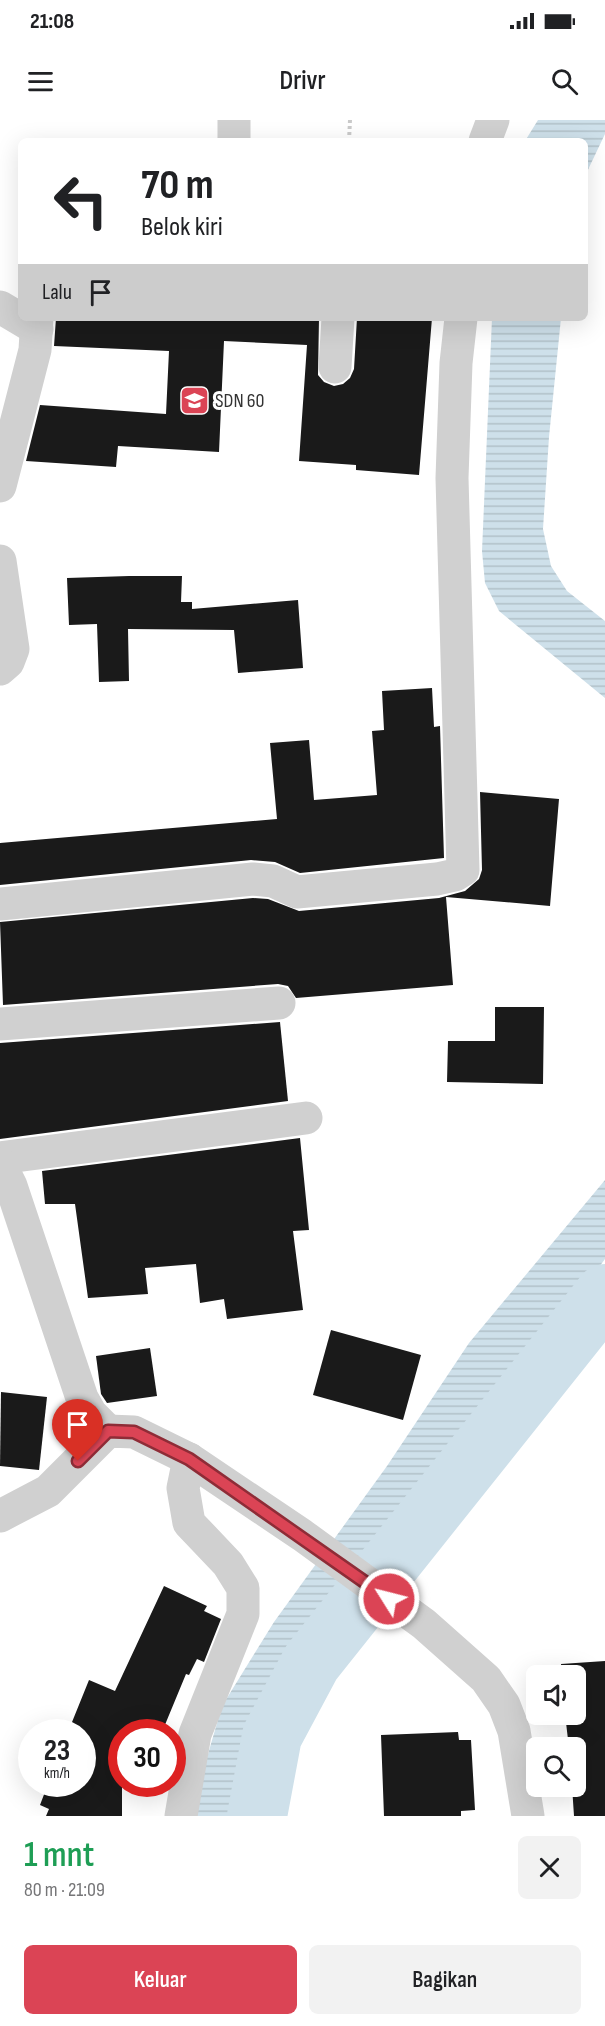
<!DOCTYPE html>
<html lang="id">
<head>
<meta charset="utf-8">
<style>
  :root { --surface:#fff; --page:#f2f2f2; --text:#202124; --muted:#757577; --accent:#db4455 }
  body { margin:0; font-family:"Sofia Sans Condensed",sans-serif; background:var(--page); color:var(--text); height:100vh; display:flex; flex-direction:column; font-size:22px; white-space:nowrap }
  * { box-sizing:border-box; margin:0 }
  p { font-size:20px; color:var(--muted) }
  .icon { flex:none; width:33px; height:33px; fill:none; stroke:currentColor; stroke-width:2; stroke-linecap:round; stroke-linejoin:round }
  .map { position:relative; height:1696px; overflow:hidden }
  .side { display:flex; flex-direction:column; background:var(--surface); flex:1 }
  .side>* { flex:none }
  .guide { position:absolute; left:18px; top:18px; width:570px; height:183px; border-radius:9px; box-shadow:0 6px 24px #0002; background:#fff; color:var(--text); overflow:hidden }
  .fabs { position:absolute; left:526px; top:1545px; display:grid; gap:12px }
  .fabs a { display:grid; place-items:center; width:60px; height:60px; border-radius:9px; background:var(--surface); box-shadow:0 6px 24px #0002; font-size:30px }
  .speed { position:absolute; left:18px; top:1599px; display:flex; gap:12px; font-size:30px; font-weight:700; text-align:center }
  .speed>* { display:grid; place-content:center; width:78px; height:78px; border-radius:50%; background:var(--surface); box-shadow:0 6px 24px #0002; line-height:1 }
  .speed small { font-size:15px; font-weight:400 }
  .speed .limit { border:9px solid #d22; background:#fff; color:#111 }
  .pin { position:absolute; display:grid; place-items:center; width:51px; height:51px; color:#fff; margin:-62px -26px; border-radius:50% 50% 50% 0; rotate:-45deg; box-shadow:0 0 6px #0007 }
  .pin .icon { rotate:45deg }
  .me { position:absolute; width:66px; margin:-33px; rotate:306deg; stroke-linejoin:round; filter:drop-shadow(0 0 4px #0008) }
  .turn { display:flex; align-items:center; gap:21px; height:126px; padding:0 24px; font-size:27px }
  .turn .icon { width:78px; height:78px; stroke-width:2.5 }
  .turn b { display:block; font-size:42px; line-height:51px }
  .then { display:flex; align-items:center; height:57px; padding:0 24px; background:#0003; gap:12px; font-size:22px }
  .round { display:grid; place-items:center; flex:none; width:63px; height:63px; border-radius:9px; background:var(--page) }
  .summary { display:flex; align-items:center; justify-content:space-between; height:102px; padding:0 24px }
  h1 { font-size:36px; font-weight:600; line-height:45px; color:#1e9e55 }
  .button { display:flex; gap:12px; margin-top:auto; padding:12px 24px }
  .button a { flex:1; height:69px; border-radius:9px; background:var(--accent); color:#fff; font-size:24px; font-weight:600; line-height:69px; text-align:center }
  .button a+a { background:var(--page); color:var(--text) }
  .status { display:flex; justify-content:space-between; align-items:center; height:42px; padding:0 30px; background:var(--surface); direction:ltr }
  .status svg { height:16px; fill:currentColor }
  header { display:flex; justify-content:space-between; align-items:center; height:78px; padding:0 24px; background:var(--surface); font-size:27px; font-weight:600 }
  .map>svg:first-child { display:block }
  .water { fill:url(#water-rules) }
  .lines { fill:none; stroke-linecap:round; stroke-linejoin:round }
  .river { stroke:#cee0ea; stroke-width:60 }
  .building { fill:#1a1a1a }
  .path { stroke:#cacaca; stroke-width:4; stroke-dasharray:3 3; stroke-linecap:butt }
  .street { stroke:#d0d0d0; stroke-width:33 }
  .route-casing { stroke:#8e2c37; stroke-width:15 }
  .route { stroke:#db4455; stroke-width:10 }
  .labels { text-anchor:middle; stroke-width:6; stroke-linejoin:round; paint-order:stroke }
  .poi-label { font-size:20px; fill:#333; stroke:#fff; text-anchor:start }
</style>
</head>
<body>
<div class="status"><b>21:08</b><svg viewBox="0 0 49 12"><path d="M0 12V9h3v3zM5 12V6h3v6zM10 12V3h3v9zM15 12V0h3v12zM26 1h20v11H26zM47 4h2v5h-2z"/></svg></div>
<header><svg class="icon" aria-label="menu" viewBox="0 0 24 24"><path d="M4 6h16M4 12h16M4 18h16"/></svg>Drivr<svg class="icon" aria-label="search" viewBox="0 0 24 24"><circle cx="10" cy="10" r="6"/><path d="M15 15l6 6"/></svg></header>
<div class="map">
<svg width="605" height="1696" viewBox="0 0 605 1696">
  <defs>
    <pattern id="water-rules" width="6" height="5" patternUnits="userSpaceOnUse" patternTransform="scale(1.5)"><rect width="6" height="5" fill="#cee0ea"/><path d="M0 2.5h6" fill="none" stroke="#b1c1c9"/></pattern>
  </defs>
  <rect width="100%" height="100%" fill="#fff"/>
  <g class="water">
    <polygon points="538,0 605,0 605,14 585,56 585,21 525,21"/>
    <polygon points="492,198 561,198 549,317 543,409 551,446 567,471 605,501 605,578 499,491 485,463 482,431"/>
    <polygon points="605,1060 605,1139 448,1350 284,1594 263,1696 196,1696 201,1658 222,1586 274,1502 387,1346 469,1223"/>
  </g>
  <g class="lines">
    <polyline class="river" points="257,1696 272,1616 311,1543 605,1174"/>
  </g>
  <g class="building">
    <polygon points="56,198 319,198 318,255 324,262 334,266 343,264 350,258 354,249 357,198 432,198 419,355 356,350 356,345 299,341 307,225 224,221 219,332 118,326 116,347 26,341 40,285 166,294 169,231 54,226"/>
    <polygon points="129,456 182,456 181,482 192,482 192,489 298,480 303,548 238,553 234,510 128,509 129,561 99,562 97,504 69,505 67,458"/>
    <polygon points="432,568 434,607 440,606 444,738 300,753 275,742 251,740 0,765 0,723 277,699 270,623 309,620 314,680 377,675 372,611 384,610 382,571"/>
    <polygon points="480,672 559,679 550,786 446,777 453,865 296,878 288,866 278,864 3,885 0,802 253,778 268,779 299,791 439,778 465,771 479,759 482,750"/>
    <polygon points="495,887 544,887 543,964 447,962 448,921 495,921"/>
    <polygon points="280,902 288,981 0,1019 0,923"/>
    <polygon points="300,1018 309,1110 293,1111 303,1190 227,1199 224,1179 200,1183 196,1144 145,1148 148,1174 88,1178 75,1084 45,1084 42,1051"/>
    <polygon points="331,1210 421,1235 403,1300 313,1275"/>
    <polygon points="150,1228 157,1276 107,1283 101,1274 96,1236"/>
    <polygon points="1,1272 47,1277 39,1350 0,1346"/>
    <polygon points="164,1466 207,1486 204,1491 221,1499 204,1542 197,1539 189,1555 186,1554 162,1612 122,1612 122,1696 46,1696 49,1689 40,1685 48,1664 82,1664 82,1612 68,1612 89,1560 115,1571"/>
    <polygon points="605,1541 605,1696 574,1696 572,1666 576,1666 576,1628 569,1628 565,1594 576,1594 576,1556 562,1556 561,1544"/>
    <polygon points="458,1612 459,1620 471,1620 475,1690 461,1691 461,1696 384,1696 381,1615"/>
  </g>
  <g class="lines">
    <polyline class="path" points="349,21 350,0"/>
    <g class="street">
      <polyline points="234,0 234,21"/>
      <polyline points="485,21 493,0"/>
      <polyline points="0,187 37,209"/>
      <polyline points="335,247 338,198"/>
      <polyline points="0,366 35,230 37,198"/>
      <polyline points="0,441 13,529 8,542 0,549"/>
      <polyline points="0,784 253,759 273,761 297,772 437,759 455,755 463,750 452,358 456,243 461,198"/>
      <polyline points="0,904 279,883"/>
      <polyline points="0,1038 306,998"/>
      <polyline points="0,1044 11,1066 82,1278 91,1294 108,1311"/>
      <polyline points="0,1396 48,1371 108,1311 134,1312 189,1339 302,1415 424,1504 486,1559 504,1585 514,1611 528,1696"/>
      <polyline points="181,1696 195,1614 243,1494 243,1468 228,1444 189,1403 183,1368 189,1339"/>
    </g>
  </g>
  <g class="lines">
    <defs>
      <polyline id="route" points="78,1341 108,1311 134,1312 189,1339 389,1479"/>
    </defs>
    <use href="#route" class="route-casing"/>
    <use href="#route" class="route"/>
  </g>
  <defs>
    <symbol id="school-square" viewBox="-11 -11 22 22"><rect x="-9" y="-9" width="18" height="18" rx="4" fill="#db4455" stroke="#fff"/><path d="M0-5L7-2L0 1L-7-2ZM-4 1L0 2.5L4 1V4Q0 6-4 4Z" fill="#fff"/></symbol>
  </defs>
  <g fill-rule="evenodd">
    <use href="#school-square" x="178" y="264" width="33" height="33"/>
  </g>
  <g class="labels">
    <g class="poi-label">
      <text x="215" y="287">SDN 60</text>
    </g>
  </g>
</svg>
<div class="fabs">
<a><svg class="icon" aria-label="sound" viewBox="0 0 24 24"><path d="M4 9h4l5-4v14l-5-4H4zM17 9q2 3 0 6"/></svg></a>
<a><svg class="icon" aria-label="search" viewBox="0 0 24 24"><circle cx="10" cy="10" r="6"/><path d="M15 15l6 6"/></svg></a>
</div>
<div class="speed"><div>23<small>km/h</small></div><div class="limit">30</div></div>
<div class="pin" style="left:78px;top:1341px;background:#d93025"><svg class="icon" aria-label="arrive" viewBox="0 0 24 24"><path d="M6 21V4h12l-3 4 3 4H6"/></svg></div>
<svg class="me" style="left:389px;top:1479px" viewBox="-20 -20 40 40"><circle r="17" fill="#db4455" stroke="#fff" stroke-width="3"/><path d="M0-11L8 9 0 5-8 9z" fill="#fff"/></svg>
<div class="guide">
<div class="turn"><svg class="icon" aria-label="left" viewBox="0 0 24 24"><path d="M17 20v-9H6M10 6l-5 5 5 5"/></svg><div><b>70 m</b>Belok kiri</div></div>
<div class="then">Lalu<svg class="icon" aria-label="arrive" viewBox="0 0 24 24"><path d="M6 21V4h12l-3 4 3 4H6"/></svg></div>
</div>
</div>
<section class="side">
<div class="summary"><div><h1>1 mnt</h1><p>80 m · 21:09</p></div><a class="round"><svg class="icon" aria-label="close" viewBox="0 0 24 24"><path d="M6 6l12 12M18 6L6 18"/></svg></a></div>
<div class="button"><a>Keluar</a><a>Bagikan</a></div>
</section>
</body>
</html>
